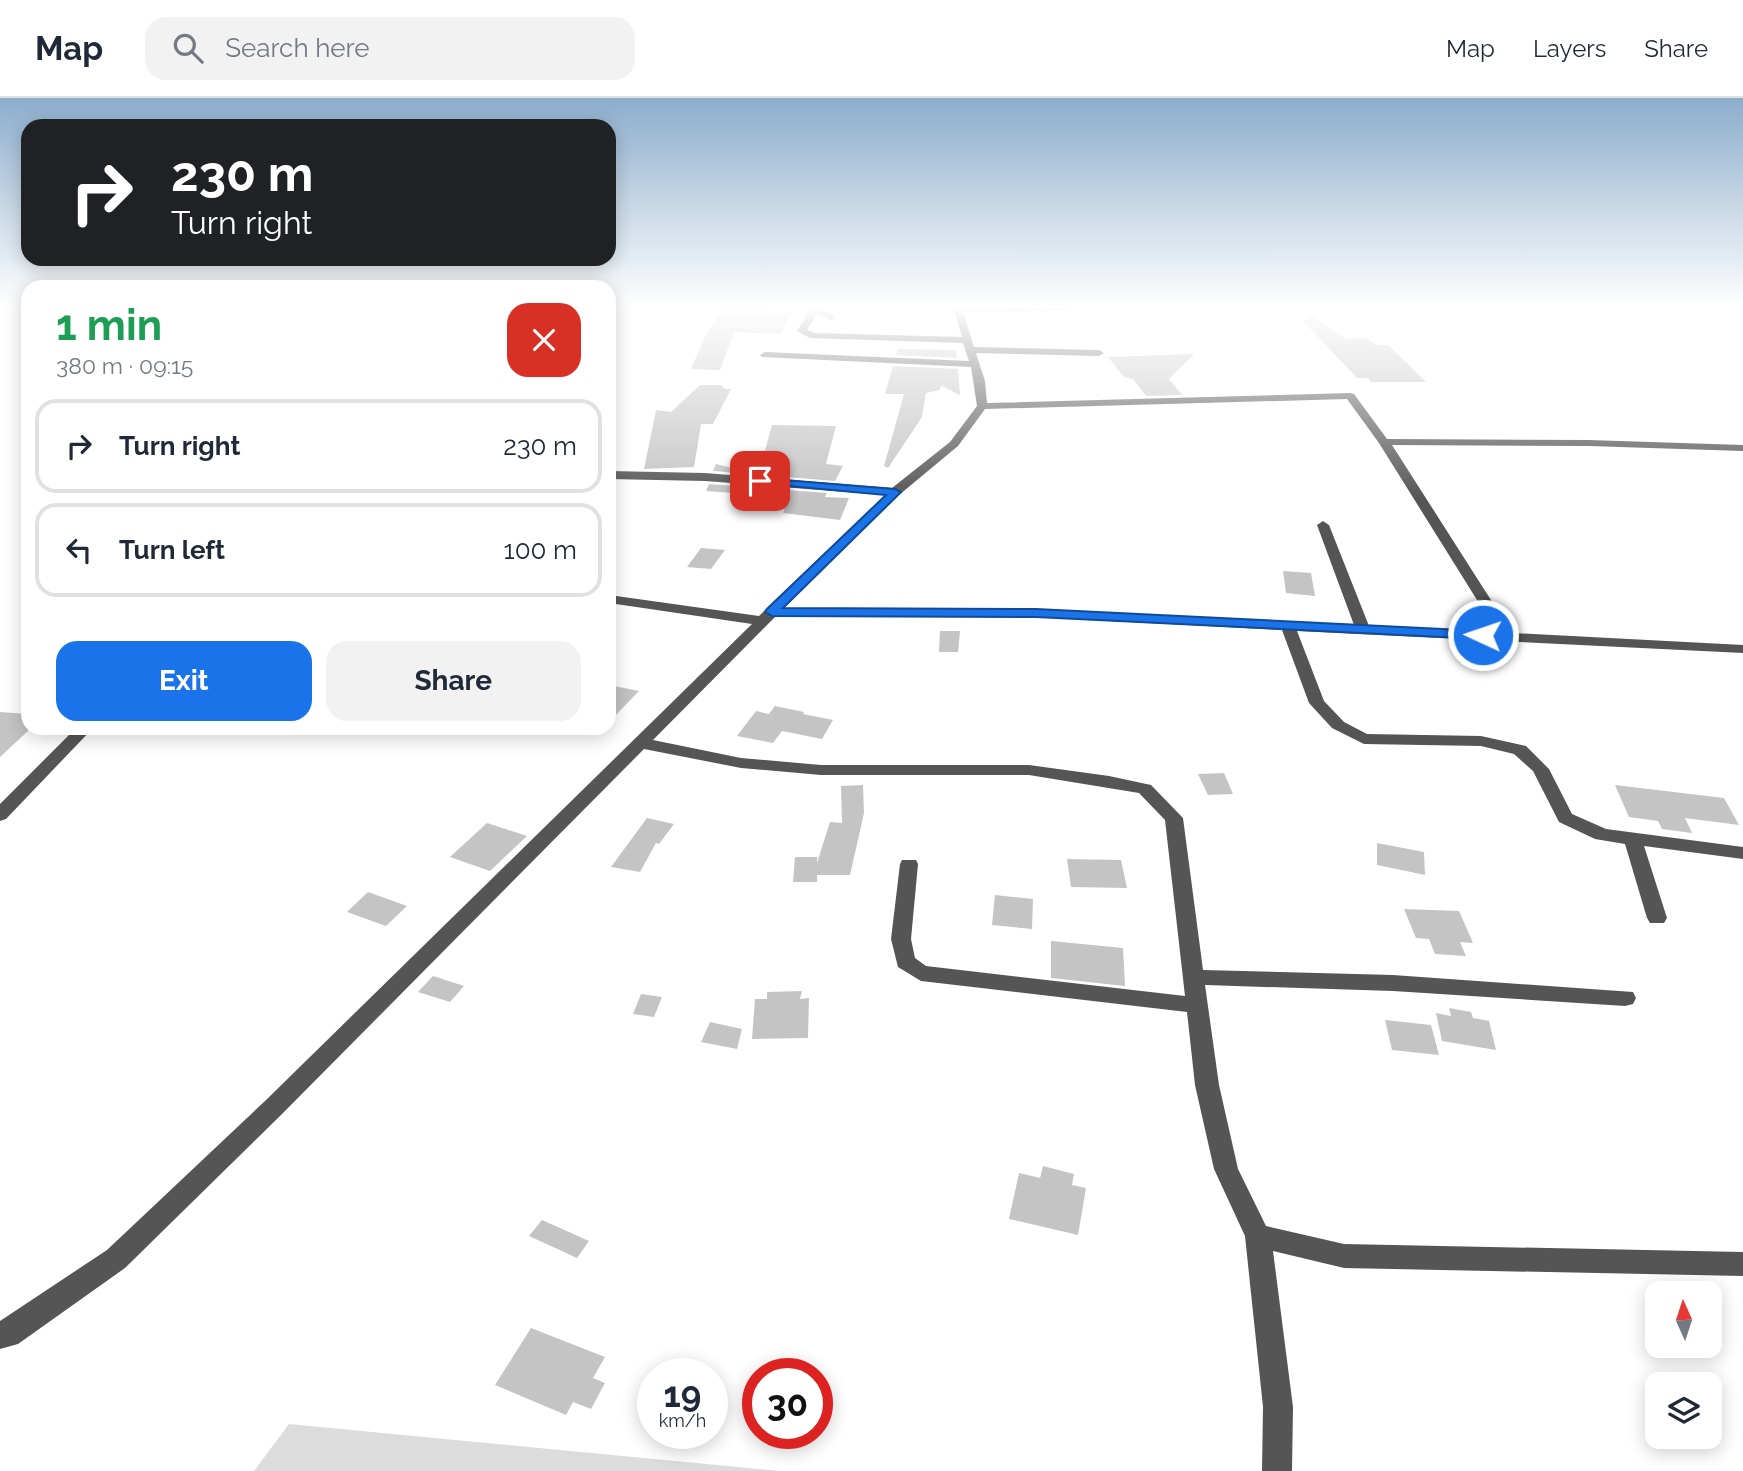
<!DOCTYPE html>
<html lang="en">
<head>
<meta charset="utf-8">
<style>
  :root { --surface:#fff; --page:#f2f2f3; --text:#1f2937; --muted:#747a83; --line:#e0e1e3; --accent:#1a73e8 }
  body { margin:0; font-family:Raleway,sans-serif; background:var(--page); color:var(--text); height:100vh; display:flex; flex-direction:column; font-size:26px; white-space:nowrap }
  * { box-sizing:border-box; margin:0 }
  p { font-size:23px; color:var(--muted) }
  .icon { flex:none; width:38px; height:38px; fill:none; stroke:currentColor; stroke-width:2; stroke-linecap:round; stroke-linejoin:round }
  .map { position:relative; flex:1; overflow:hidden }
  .side { position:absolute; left:21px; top:182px; width:595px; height:455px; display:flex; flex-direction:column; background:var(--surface); border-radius:21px; box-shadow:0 4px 18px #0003 }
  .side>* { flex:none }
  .guide { position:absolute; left:21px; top:21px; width:595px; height:147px; border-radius:21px; box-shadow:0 4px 18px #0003; background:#202124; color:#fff; overflow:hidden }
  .needle { width:46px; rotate:357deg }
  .buttons { position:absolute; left:1645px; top:1183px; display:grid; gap:14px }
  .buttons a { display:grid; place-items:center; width:77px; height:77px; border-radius:14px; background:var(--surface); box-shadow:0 4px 18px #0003; font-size:35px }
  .speed { position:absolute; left:637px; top:1260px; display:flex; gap:14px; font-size:35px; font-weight:700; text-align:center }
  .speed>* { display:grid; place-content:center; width:91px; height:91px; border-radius:50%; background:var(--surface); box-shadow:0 4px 18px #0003; line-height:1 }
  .speed small { font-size:18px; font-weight:400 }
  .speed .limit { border:10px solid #d22; background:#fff; color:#111 }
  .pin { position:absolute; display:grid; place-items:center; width:60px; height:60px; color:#fff; margin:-30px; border-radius:14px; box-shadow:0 4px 10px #0006 }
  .me { position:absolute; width:77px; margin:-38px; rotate:273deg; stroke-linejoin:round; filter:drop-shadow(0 0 5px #0008) }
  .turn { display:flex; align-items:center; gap:24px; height:147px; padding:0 35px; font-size:32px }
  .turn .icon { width:91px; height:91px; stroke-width:2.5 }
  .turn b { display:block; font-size:49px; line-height:60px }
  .round { display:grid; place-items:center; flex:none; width:74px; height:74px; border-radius:21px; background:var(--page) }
  .head { display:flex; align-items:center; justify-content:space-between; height:119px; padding:0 35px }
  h1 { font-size:42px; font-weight:700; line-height:52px; color:#1e9e55 }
  .primary-button { display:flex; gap:14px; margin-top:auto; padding:14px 35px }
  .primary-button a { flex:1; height:80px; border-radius:21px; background:var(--accent); color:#fff; font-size:28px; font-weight:700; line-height:80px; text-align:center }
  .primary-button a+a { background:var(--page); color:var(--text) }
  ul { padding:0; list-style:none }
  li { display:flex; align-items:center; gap:21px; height:94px; margin:0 14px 10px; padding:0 21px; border:4px solid var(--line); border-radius:21px }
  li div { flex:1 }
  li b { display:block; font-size:26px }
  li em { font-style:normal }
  header { display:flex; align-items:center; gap:42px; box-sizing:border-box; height:98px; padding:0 35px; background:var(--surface); border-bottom:2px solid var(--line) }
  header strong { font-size:33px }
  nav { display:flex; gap:38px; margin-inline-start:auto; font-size:24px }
  .search { width:490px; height:63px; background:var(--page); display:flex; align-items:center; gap:18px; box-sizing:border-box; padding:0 24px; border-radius:21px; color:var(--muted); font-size:26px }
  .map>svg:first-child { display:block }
  .green { fill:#dcdcdc }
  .building { fill:#c4c4c4 }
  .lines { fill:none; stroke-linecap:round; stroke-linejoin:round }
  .minor { fill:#555; fill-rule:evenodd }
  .route { fill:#1a73e8; stroke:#114b97; stroke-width:2 }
</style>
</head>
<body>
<header>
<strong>Map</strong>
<div class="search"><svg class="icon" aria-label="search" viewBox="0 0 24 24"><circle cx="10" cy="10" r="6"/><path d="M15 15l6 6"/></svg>Search here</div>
<nav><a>Map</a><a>Layers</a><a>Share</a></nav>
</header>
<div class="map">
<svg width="1743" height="1373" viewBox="0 0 1743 1373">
  <rect width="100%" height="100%" fill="#fff"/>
  <polygon class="green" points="289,1326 780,1373 254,1373"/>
  <g class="building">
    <polygon points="724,211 793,214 780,236 734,234 720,272 691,271 706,236"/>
    <polygon points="1310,215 1346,241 1366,240 1376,247 1388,247 1426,284 1371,284 1368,280 1357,280 1303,223"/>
    <polygon points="898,251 956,252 957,260 896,257"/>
    <polygon points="1194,256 1169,281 1182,297 1146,298 1133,281 1124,279 1108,259"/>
    <polygon points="893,268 958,271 960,297 942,288 939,292 926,295 922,319 888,370 884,368 904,296 885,296"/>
    <polygon points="700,287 721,287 725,291 731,291 713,326 701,326 694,369 644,371 656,312 671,314"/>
    <polygon points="772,327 836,328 826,366 843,368 835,383 713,373 716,366 736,371 748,358 763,360"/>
    <polygon points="709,386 827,395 825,399 849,400 840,422 783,415 786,407 770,406 774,398 706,393"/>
    <polygon points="701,450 725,452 711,471 687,469"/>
    <polygon points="1283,473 1311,475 1315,498 1286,495"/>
    <polygon points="940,533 960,533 958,554 939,554"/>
    <polygon points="609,587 639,593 609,624"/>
    <polygon points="775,608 804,614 803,616 833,622 822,641 782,633 773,645 737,638 756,613 769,616"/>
    <polygon points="0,614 28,616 28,633 0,659"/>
    <polygon points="1224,675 1233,696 1208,697 1198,676"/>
    <polygon points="863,687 864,715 850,777 817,777 817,784 793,784 795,759 817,759 817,765 830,724 842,725 841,688"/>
    <polygon points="1615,687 1724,700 1739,727 1685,720 1692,735 1662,731 1658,723 1629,719"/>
    <polygon points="647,720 674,726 659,746 656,745 640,774 611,769"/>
    <polygon points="487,725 527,738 490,773 450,759"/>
    <polygon points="1377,745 1424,754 1425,777 1377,767"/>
    <polygon points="1067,761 1121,762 1127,790 1071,789"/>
    <polygon points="368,794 407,808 386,828 347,814"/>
    <polygon points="995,797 1033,801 1032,831 992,827"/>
    <polygon points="1404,811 1459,813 1473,845 1460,844 1466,858 1435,856 1429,841 1416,840"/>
    <polygon points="1051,843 1123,850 1125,888 1051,880"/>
    <polygon points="433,878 464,888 450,904 418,894"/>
    <polygon points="802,893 800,901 809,900 808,940 752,941 755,901 767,901 767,894"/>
    <polygon points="641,896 662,899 654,919 633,916"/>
    <polygon points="1449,910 1471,914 1473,920 1489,923 1496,952 1442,943 1436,915 1451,918"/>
    <polygon points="1385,922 1431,927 1439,957 1392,952"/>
    <polygon points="710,924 742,931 737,951 701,944"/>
    <polygon points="1043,1068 1074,1076 1072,1087 1086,1090 1078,1137 1009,1121 1019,1075 1040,1080"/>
    <polygon points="542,1122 589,1143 577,1160 529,1138"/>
    <polygon points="531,1230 605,1259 593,1280 605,1285 591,1311 573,1304 566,1317 495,1287"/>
  </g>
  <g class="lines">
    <g class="minor">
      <path d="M812 209H819L835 219 831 222 817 215 807 232 815 235 962 239 953 209H1072L1068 212 963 214 974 249 1099 252 1104 255 1099 258 976 255 985 283 987 305 1350 295 1354 296 1387 341 1589 342 1743 347V353L1589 348 1392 347 1512 535 1743 547V555L1297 533 1324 603 1344 624 1367 636 1481 638 1526 648 1549 671 1572 716 1606 731 1743 749V761L1644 748 1667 820 1664 825H1650L1647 820 1625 746 1595 741 1559 724 1533 673 1514 656 1481 648 1364 646 1332 630 1309 605 1282 532 1036 519 776 518 653 642 741 660 821 667H1029L1109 678 1151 687 1183 720 1203 872 1393 877 1633 894 1636 900 1633 906 1625 908 1393 893 1205 887 1219 987 1238 1071 1266 1128 1344 1146 1743 1154V1178L1344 1170 1273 1153 1293 1309 1292 1373H1262L1263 1309 1245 1138 1214 1071 1195 987 1187 914 921 883 898 869 891 841 900 766 902 762H916L918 766 911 841 915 860 926 868 1185 898 1165 722 1139 695 1029 677H821L741 670 644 651 281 1017 125 1170 18 1246 0 1251V1223L107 1152 265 1003 752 526 609 505V497L759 518 885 397 705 383 609 381V373L705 375 892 390 950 344 977 308 971 269 762 259 760 257 765 254 969 263 963 245 810 240 797 233ZM1347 301 1379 345 1497 534 1369 528 1329 427 1323 423 1317 427 1354 527 1036 511 784 510 899 397 958 348 985 311Z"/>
      <polygon points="76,630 93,630 6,721 0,723 0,706"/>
    </g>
  </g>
  <linearGradient id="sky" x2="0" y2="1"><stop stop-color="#8cadcc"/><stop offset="0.52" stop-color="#fff"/><stop offset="1" stop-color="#fff" stop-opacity="0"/></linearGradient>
  <rect width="1743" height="401" fill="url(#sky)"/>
  <polygon class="route" points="760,380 895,391 901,394 783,510 1036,511 1483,533 1490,537 1483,541 1036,519 772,518 765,514 767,511 886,397 756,385 754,383"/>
</svg>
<div class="buttons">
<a><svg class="needle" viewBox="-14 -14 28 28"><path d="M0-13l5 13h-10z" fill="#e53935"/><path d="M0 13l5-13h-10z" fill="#747a83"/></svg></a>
<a><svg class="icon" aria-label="layers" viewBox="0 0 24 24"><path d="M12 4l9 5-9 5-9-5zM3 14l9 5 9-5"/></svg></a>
</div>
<div class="speed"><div>19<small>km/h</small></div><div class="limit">30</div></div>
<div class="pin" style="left:760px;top:383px;background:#d93025"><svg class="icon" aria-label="arrive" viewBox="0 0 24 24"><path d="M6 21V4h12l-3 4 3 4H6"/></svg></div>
<svg class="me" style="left:1483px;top:537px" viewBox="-20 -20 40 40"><circle r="17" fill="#1a73e8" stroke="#fff" stroke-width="3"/><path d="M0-11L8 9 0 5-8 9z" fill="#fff"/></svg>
<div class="guide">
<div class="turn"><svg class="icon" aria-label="right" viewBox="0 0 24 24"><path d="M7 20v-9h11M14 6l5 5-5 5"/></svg><div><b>230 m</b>Turn right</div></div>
</div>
<section class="side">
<div class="head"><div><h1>1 min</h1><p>380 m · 09:15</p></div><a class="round" style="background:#d93025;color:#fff"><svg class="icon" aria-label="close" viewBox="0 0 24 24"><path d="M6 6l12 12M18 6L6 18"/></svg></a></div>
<ul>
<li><svg class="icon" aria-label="right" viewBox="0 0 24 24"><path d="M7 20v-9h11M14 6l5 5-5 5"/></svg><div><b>Turn right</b></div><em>230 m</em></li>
<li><svg class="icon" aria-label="left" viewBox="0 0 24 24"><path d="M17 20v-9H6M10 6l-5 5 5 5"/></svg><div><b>Turn left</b></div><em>100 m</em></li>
</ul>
<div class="primary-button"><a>Exit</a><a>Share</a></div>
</section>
</div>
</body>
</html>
